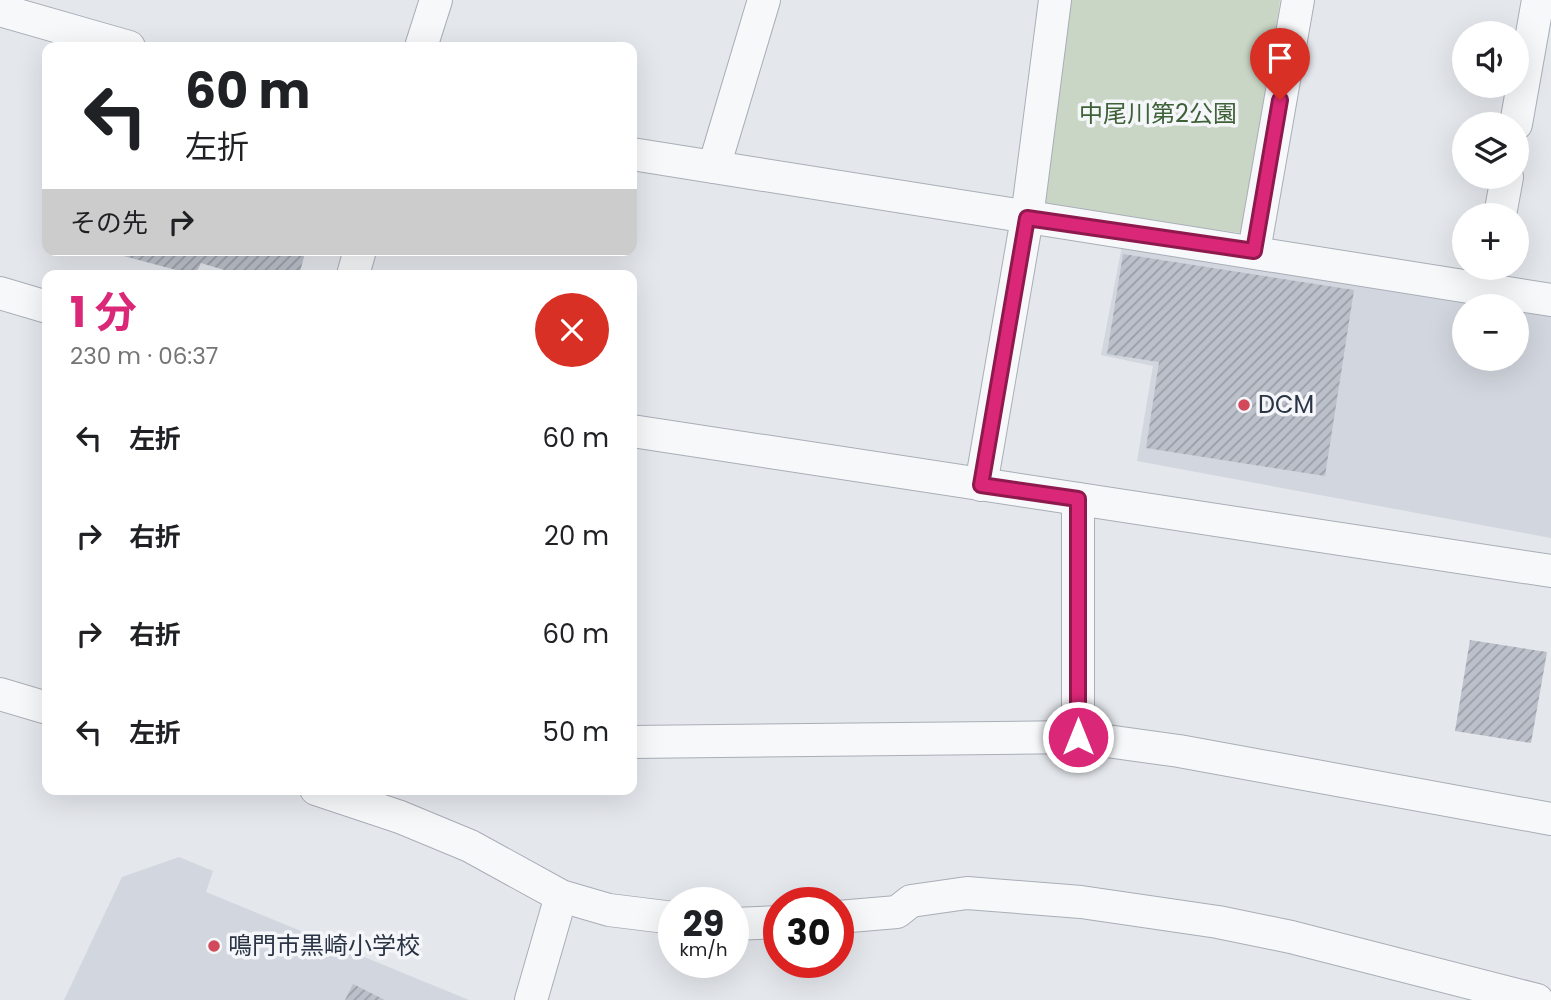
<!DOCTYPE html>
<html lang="ja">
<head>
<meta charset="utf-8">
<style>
  :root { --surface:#fff; --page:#f2f2f2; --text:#202124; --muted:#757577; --accent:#db2777 }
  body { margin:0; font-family:Poppins,"Noto Sans JP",sans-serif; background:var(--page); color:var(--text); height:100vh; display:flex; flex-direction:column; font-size:26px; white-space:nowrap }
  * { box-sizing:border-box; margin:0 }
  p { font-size:23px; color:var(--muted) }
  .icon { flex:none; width:38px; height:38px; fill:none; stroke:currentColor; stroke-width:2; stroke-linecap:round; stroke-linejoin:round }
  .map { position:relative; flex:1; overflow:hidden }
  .sheet { position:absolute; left:42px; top:270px; width:595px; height:525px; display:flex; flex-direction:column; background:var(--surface); border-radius:14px; box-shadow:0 7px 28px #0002 }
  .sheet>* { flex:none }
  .hud { position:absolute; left:42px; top:42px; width:595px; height:214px; border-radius:14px; box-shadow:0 7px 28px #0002; background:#fff; color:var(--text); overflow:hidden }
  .tools { position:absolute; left:1452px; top:21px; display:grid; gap:14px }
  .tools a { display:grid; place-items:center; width:77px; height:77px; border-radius:50%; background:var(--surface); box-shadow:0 7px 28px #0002; font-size:35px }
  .speed { position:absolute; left:658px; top:887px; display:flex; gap:14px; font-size:35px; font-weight:700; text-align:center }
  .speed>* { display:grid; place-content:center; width:91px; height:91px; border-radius:50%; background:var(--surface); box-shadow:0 7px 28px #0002; line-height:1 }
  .speed small { font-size:18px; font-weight:400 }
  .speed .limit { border:10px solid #d22; background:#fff; color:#111 }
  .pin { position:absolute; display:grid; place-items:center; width:60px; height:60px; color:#fff; margin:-72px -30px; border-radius:50% 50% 50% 0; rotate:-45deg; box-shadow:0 0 7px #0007 }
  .pin .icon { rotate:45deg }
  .me { position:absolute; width:77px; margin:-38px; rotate:0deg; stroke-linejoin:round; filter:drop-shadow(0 0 5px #0008) }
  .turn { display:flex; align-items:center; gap:24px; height:147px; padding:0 28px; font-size:32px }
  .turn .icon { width:91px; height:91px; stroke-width:2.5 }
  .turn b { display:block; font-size:49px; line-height:60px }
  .then { display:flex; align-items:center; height:66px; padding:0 28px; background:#0003; gap:14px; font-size:26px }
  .round { display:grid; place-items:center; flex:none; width:74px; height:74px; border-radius:37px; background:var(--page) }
  .summary { display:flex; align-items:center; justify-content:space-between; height:119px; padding:0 28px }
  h1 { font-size:42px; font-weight:700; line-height:52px; color:var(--accent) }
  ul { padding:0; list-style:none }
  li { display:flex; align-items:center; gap:21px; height:98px; padding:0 28px }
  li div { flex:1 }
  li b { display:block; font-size:26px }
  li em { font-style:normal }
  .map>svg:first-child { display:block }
  .built { fill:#d2d6de }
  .green { fill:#c9d6c5 }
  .building { fill:url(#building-hatch) }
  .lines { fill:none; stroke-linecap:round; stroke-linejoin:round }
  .minor-casing { stroke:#a9aeb7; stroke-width:34 }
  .minor { stroke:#f7f8fa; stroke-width:32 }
  .route-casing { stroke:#8e194d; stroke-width:18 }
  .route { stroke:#db2777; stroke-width:12 }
  .poi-dot { fill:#d1495b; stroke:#f4f6f9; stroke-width:2.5 }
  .labels { text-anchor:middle; stroke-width:7; stroke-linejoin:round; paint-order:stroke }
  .park-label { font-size:24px; fill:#3f6138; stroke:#f4f6f9 }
  .poi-label { font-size:24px; fill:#2b3445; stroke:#f4f6f9; text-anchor:start }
</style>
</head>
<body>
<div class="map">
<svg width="1551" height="1000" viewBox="0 0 1551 1000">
  <defs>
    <pattern id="building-hatch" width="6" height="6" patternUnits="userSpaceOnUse" patternTransform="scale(1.75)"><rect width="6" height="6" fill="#bbc0ca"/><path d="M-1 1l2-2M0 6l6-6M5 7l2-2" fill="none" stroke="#989da6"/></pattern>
  </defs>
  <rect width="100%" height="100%" fill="#e4e7ec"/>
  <g class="built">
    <polygon points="1122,246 1485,306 1465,306 1465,359 1517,359 1517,311 1551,317 1551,538 1137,461 1153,366 1101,355"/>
    <polygon points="179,857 213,871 206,892 469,1000 64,1000 122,877"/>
  </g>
  <polygon class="green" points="1066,0 1280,0 1251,225 1241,233 1037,207"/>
  <g class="building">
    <polygon points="306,250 299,275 241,275 201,263 195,275 105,251"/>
    <polygon points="1123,254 1354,290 1325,476 1146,448 1159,362 1107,354"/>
    <polygon points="1470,640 1547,652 1531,743 1455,731"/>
    <polygon points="353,984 385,1000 345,1000"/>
  </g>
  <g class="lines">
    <defs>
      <g id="minor">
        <polyline points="0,10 129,47"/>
        <polyline points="421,47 436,0"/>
        <polyline points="1516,124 1538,0"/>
        <polyline points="632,154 1551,300"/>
        <polyline points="714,167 764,0"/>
        <polyline points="1500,215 1507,177"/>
        <polyline points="1254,251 1298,0"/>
        <polyline points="353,275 360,250"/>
        <polyline points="0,293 47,307"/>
        <polyline points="632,431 1551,571"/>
        <polyline points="981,485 1027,218 1055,0"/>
        <polyline points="1078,499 1078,737"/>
        <polyline points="0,694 47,708"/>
        <polyline points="632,742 1078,737 1179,751 1551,819"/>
        <polyline points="316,789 400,817 470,846 561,896 609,910 674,918"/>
        <polyline points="838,917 897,912 911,901 967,893 1081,902 1218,922 1291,937 1537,1000"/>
        <polyline points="733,924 779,922"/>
        <polyline points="531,1000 561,896"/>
      </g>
    </defs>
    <use href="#minor" class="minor-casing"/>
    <use href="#minor" class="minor"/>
  </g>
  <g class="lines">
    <defs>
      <polyline id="route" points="1078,737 1078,499 981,485 1027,218 1254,251 1280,100"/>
    </defs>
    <use href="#route" class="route-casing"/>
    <use href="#route" class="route"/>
  </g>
  <g class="poi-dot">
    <circle cx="1244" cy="405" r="7"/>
    <circle cx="214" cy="946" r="7"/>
  </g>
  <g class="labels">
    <g class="park-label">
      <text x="1158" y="122">中尾川第2公園</text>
    </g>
    <g class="poi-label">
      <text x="1258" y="413">DCM</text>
      <text x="228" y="954">鳴門市黒崎小学校</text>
    </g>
  </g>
</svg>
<div class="tools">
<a><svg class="icon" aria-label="sound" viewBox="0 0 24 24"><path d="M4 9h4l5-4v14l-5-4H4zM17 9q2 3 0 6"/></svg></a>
<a><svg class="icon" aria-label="layers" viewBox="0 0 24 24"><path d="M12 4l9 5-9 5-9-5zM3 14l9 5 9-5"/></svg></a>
<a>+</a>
<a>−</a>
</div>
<div class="speed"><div>29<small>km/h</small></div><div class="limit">30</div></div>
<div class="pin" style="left:1280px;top:100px;background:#d93025"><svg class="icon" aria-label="arrive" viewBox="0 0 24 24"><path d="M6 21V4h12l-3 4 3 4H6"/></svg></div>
<svg class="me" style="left:1078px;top:737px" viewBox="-20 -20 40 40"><circle r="17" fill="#db2777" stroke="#fff" stroke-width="3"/><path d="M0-11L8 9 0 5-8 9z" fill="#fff"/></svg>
<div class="hud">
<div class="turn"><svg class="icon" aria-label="left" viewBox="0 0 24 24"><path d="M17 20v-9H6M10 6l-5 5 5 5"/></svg><div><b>60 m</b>左折</div></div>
<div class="then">その先<svg class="icon" aria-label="right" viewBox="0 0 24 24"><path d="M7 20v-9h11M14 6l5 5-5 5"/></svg></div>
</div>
<section class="sheet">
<div class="summary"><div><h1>1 分</h1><p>230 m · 06:37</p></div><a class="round" style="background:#d93025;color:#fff"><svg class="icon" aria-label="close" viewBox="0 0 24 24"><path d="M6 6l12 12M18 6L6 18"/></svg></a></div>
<ul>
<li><svg class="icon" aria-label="left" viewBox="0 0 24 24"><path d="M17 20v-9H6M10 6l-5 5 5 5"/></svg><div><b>左折</b></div><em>60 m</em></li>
<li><svg class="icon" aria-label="right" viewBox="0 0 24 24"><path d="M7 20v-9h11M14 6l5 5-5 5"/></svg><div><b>右折</b></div><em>20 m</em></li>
<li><svg class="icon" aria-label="right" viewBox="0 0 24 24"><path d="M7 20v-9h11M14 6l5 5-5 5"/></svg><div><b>右折</b></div><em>60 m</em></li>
<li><svg class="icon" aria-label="left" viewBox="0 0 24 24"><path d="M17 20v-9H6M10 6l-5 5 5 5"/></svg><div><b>左折</b></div><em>50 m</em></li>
</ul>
</section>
</div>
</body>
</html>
